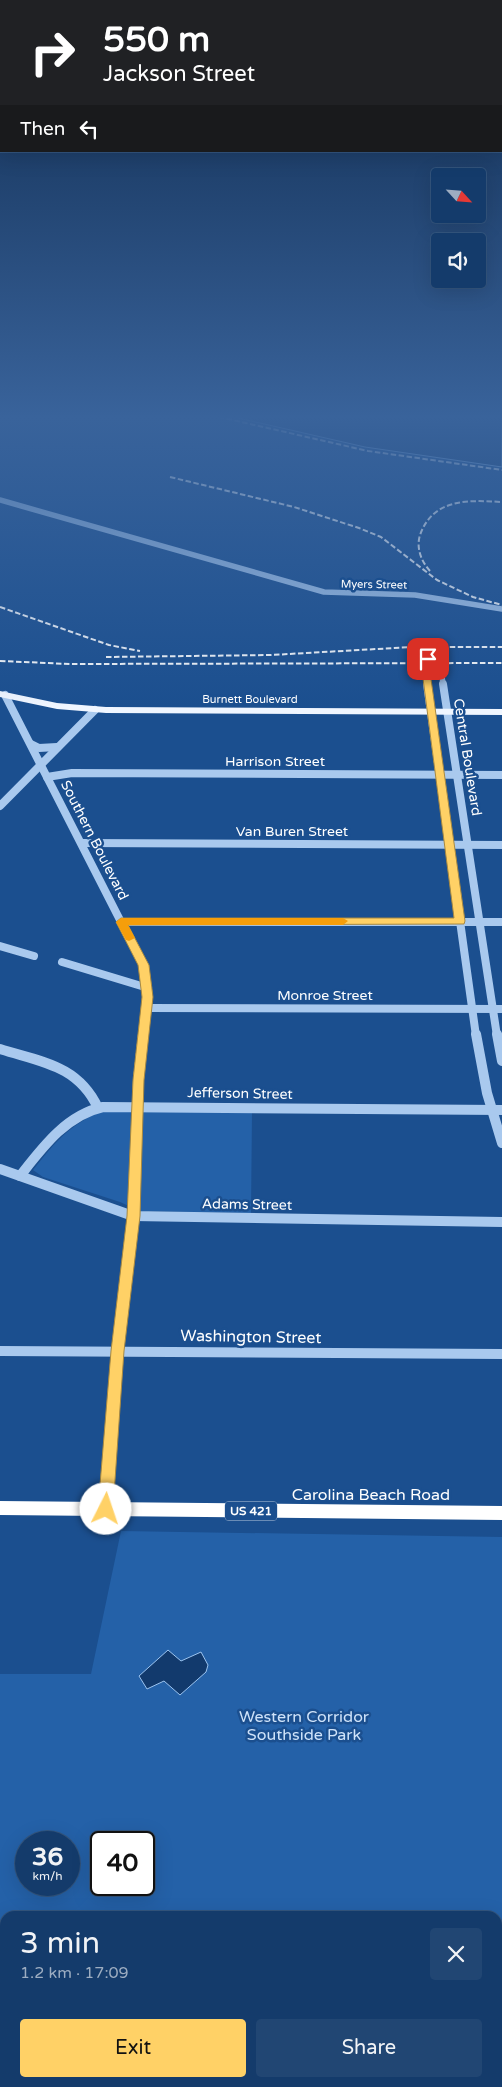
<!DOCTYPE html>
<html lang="en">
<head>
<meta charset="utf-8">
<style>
  :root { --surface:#143b6b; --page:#214673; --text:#f1f3f6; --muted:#9dadc1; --line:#33557e; --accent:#ffd166 }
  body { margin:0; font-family:"Varela Round",sans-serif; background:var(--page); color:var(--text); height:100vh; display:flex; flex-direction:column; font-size:19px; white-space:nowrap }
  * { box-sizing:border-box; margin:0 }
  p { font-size:16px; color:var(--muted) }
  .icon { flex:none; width:28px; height:28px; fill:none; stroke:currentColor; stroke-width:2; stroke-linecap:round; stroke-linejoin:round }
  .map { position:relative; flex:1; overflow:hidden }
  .details { position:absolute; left:0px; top:1911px; width:502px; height:176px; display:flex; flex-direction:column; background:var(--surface); border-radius:15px 15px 0 0; box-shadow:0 5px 20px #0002,0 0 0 1px var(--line) }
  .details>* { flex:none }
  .guide { position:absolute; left:0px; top:0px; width:502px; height:152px; box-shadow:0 5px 20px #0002,0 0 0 1px var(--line); background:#202124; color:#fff; overflow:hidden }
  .needle { width:32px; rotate:116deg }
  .tools { position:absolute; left:431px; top:168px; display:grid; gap:10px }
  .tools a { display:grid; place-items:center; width:55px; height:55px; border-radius:5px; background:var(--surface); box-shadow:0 5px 20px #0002,0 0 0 1px var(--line); font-size:25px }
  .speed { position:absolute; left:15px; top:1831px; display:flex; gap:10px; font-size:25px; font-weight:700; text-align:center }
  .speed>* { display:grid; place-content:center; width:65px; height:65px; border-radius:50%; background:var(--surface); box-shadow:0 5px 20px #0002,0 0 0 1px var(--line); line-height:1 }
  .speed small { font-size:12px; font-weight:400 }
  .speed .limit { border:2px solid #111; border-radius:8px; background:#fff; color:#111 }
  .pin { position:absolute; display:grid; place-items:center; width:42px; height:42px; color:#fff; margin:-21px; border-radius:10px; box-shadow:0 2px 8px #0006 }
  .me { position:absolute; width:55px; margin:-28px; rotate:4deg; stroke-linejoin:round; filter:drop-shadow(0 0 4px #0008) }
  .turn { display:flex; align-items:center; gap:18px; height:105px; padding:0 20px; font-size:22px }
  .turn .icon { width:65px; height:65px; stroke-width:2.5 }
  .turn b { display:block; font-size:35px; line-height:42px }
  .then { display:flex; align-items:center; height:48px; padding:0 20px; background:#0003; gap:10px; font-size:19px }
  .round { display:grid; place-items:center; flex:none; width:52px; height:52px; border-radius:5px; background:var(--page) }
  .summary { display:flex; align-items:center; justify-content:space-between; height:85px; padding:0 20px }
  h1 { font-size:30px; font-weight:600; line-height:38px }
  .button { display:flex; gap:10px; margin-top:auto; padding:10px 20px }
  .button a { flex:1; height:58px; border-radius:5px; background:var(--accent); color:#111; font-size:20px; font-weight:600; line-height:58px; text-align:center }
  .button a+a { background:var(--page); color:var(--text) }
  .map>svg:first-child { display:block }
  .green { fill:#2461a8; fill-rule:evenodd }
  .water { fill:#123a6d; stroke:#9cc4f0 }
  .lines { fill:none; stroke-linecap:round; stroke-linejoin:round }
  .minor-far3 { stroke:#a9c9ee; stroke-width:5.5 }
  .minor-far2 { stroke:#a9c9ee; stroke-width:8 }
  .minor-far1 { stroke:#a9c9ee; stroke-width:10 }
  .minor { stroke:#a9c9ee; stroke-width:13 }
  .major { fill:#f0f6ff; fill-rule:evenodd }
  .highway { fill:#fff; fill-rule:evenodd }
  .rail { stroke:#fff; stroke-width:2; stroke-dasharray:5.5 2.5; stroke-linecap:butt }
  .route { fill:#ffd166; stroke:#a68842 }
  .slow { fill:#f59e0b }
  .labels { text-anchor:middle; stroke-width:5; stroke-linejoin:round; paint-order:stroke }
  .far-street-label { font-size:11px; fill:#fff; stroke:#1b4f8f }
  .shield { fill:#1b4f8f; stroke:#bbcadd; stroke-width:1 }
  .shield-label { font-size:12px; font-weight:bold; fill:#fff }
  .street-label { font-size:14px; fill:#fff; stroke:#1b4f8f }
  .near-street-label { font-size:16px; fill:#fff; stroke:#1b4f8f }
  .near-park-label { font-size:16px; fill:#cfe3fa; stroke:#1b4f8f }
</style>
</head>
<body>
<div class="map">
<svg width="502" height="2087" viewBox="0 0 502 2087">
  <rect width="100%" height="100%" fill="#1b4f8f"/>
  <g class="green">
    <path d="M104 1110 252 1111 251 1213 140 1211 120 1202 43 1177 33 1170C56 1141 69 1125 104 1110Z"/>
    <path d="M121 1531 502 1537V2087H0V1674H91ZM26 1842H69V1885H26ZM101 1842H144V1885H101ZM5 1916H498V2082H5Z"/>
  </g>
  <g class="water">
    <polygon points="225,415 502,415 502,467 365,447"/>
    <polygon points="168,1650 181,1661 201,1652 208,1665 206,1672 180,1695 164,1681 147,1689 139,1676"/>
  </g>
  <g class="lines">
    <g class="minor-far3">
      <polyline points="0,500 324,592 415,595 502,609"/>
      <polyline points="428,685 425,663 429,659 440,657 443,685"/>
    </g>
    <g class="minor-far2">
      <polyline points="427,684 476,1036"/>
      <polyline points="443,684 497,1036"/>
      <polyline points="5,695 143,965 148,997 143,1036"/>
      <polyline points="31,744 39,748 57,747"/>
      <polyline points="47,777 72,773 502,775"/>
      <polyline points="0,806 95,710"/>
      <polyline points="82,843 502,845"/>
      <polyline points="121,922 502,922"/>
      <polyline points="0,946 34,956"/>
      <polyline points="62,962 148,988"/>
      <polyline points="147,1008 502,1009"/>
    </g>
    <g class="minor-far1">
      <polyline points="476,1034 487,1093 502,1143"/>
      <polyline points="497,1034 502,1061"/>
      <path d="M0 1049C41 1062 78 1065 98 1108"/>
      <polyline points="0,1169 133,1216 502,1222"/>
      <path d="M20 1176C42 1148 66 1115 103 1107L502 1110"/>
      <polyline points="0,1351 502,1354"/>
      <polyline points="107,1493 118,1351 133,1216 138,1080 143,1034"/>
    </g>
    <polyline class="minor" points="106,1509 107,1491"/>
    <polygon class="major" points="0,691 57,703 106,707 502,709 502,715 106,713 57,709 0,697"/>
    <polygon class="highway" points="0,1501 502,1506 502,1520 0,1515"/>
    <g class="rail">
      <polyline points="211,415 368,451 502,470"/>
      <polyline points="170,477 294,507 359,528 381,537 437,580 473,597 502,605"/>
      <path d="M430 571C421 561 416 548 420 535 433 498 469 500 502 502"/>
      <polyline points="0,607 109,645 140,651"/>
      <polyline points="106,657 271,655 412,647 502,647"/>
      <polyline points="0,661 70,664 502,663"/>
    </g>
  </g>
  <linearGradient id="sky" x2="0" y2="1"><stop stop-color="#0f2b4f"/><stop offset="0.59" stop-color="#39639b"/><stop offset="1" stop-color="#39639b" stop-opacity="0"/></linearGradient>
  <rect width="502" height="707" fill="url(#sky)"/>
  <polygon class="route" points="428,656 433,659 429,663 431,679 465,921 464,924 128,925 149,965 153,997 144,1080 140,1216 124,1351 113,1509 111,1513 106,1515 100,1513 98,1509 111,1351 127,1216 133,1080 142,997 138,965 116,922 121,918 454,918 421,663"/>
  <polygon class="slow" points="121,918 343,918 348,921 343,925 128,925 135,938 129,941 126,940 116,922"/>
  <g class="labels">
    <g class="far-street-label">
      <text transform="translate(374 584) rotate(1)" y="4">Myers Street</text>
      <text x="250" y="703">Burnett Boulevard</text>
    </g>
    <rect class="shield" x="225" y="1501.5" width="52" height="19" rx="4"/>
    <g class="shield-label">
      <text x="251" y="1515">US 421</text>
    </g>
    <g class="street-label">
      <text transform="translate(468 757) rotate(81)" y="5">Central Boulevard</text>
      <text x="275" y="766">Harrison Street</text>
      <text x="292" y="836">Van Buren Street</text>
      <text transform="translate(95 840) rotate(63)" y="5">Southern Boulevard</text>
      <text x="325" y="1000">Monroe Street</text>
      <text transform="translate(240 1093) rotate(1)" y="5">Jefferson Street</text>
      <text transform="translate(247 1204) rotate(1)" y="5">Adams Street</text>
    </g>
    <g class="near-street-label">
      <text transform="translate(251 1336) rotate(1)" y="6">Washington Street</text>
      <text x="371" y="1500">Carolina Beach Road</text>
    </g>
    <g class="near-park-label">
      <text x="304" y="1722">Western Corridor<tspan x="304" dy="18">Southside Park</tspan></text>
    </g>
  </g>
</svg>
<div class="tools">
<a><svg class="needle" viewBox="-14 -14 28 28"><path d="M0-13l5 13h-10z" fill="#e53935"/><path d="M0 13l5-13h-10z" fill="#9dadc1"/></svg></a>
<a><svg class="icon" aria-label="sound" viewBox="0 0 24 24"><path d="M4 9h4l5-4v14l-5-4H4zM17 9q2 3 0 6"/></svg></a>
</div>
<div class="speed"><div>36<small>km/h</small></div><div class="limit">40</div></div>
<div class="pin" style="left:428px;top:659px;background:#d93025"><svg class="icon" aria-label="arrive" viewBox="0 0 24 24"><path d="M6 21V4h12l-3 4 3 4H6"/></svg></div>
<svg class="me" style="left:106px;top:1509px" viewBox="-20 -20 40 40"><circle r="19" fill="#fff"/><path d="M0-13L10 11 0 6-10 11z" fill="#ffd166"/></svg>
<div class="guide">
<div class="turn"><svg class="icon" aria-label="right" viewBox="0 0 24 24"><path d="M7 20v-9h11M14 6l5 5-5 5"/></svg><div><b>550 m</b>Jackson Street</div></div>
<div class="then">Then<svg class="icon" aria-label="left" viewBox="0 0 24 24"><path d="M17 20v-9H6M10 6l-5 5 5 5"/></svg></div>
</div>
<section class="details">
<div class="summary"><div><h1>3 min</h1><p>1.2 km · 17:09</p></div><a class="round"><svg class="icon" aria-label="close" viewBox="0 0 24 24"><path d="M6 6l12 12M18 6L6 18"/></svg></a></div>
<div class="button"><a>Exit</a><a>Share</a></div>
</section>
</div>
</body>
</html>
